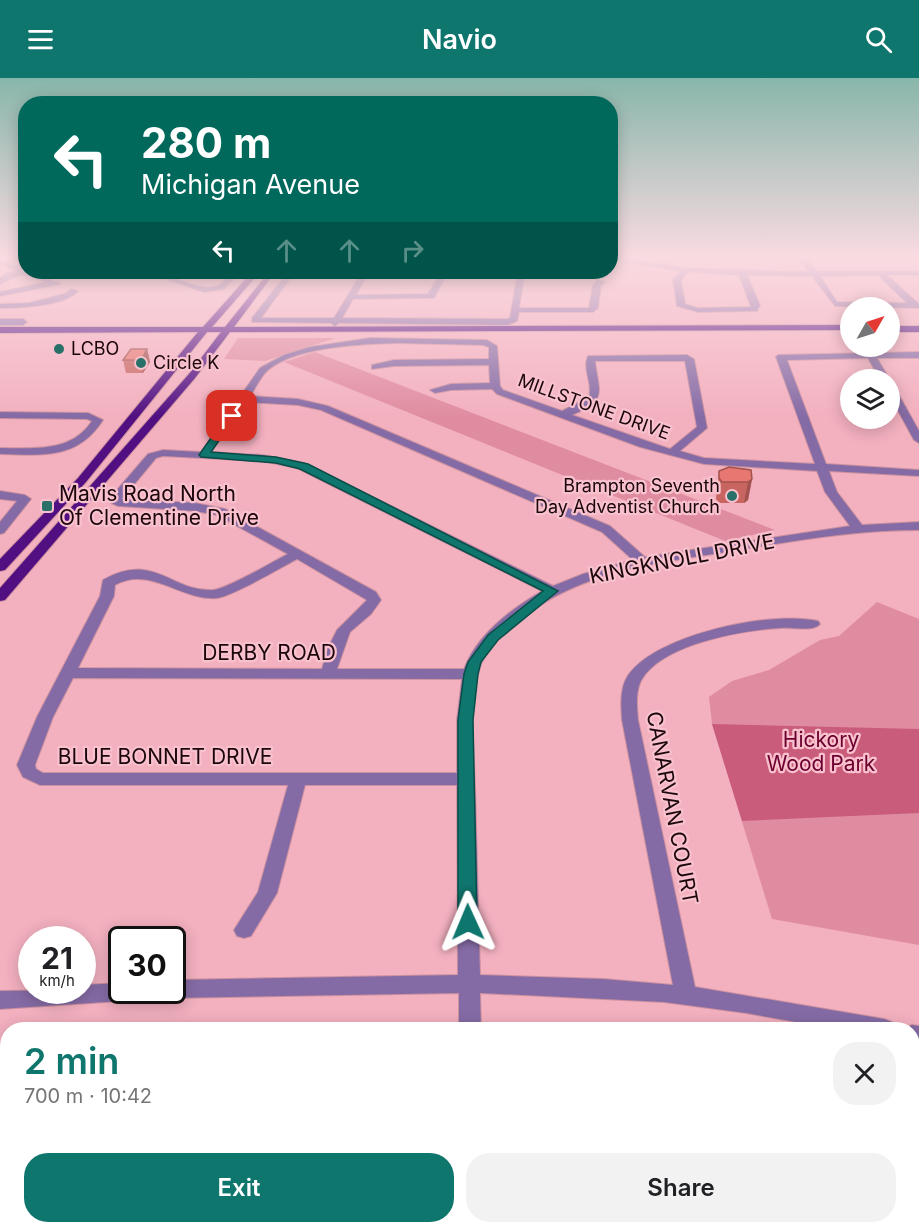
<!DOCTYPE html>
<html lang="en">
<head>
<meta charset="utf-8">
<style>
  :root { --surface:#fff; --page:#f2f2f2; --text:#202124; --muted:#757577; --accent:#0f766e }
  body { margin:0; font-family:Inter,sans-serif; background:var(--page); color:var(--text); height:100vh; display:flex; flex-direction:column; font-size:22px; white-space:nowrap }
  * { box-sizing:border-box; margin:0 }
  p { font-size:20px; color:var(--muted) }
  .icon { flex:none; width:33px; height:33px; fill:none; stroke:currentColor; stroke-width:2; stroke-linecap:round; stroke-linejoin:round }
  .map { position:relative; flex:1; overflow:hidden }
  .details { position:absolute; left:0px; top:944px; width:920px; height:212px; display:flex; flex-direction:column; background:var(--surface); border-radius:24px 24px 0 0; box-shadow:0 3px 15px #0003 }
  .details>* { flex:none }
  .top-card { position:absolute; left:18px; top:18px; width:600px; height:183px; border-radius:24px; box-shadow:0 3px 15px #0003; background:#00695c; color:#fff; overflow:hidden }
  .needle { width:39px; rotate:51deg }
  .buttons { position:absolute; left:840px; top:219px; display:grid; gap:12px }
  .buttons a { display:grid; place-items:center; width:60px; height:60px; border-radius:50%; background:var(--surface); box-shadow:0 3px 15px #0003; font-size:30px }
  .speed { position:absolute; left:18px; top:848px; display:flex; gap:12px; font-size:30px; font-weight:700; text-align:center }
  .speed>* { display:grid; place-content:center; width:78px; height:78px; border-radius:50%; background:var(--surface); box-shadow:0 3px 15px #0003; line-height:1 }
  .speed small { font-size:15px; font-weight:400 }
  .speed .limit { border:3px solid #111; border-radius:9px; background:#fff; color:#111 }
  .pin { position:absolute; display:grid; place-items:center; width:51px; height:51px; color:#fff; margin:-26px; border-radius:12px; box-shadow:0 3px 9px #0006 }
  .me { position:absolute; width:66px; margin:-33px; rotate:359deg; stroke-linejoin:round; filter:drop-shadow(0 0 4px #0008) }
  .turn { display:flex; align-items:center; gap:21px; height:126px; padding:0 24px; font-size:27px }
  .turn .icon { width:78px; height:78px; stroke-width:2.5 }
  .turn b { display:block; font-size:42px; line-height:51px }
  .lanes { display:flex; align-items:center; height:57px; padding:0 24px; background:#0003; justify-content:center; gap:30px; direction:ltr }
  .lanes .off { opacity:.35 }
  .round { display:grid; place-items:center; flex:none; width:63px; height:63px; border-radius:24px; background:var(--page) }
  .headline { display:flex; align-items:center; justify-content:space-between; height:102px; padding:0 24px }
  h1 { font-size:36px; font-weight:600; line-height:45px; color:var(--accent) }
  .button { display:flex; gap:12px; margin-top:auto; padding:12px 24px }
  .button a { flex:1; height:69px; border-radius:24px; background:var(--accent); color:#fff; font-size:24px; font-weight:600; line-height:69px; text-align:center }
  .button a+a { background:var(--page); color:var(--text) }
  header { display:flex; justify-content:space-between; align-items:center; height:78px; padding:0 24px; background:var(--accent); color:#fff; font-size:27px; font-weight:600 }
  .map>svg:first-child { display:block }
  .green { fill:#e08ca0 }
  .forest { fill:#c95c7b }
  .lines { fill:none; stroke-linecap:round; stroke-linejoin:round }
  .minor-casing { stroke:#cc919f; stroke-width:2 }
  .major-casing { stroke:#cc919f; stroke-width:2 }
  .minor { fill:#856ba5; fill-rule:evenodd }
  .major { fill:#510f82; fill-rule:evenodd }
  .wall { fill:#c86561 }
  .shaded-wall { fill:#a2534f }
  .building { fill:#e87671; stroke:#a2534f; stroke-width:1.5 }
  .route { fill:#0f766e; stroke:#0a4d48; stroke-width:1.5 }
  .poi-dot { fill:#297068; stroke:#f8c1cd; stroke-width:2 }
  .labels { text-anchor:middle; stroke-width:4.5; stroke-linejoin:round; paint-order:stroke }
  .far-poi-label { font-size:18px; fill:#1b060c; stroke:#f8c1cd; text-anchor:start }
  .far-street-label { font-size:18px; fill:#1b060c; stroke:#f8c1cd }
  .poi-label { font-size:21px; fill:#1b060c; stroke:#f8c1cd; text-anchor:start }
  .street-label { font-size:21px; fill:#1b060c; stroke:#f8c1cd }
  .park-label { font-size:21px; fill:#6b002f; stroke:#f8c1cd }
</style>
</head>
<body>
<header><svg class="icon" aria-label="menu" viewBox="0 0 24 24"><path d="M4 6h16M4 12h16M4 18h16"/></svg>Navio<svg class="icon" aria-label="search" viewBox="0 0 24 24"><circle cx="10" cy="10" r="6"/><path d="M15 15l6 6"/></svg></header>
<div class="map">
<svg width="919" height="1154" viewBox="0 0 919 1154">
  <rect width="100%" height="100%" fill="#f3b0bf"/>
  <g class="green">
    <polygon points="238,260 336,260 265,283 224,281"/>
    <polygon points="315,274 775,452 725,463 284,284"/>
    <polygon points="877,524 919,541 919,867 772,841 712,646 709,619 732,603 769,592 820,562 839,558"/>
    <polygon points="139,1148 288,1148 288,1154 137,1154"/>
  </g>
  <polygon class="forest" points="712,646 919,651 919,735 742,743"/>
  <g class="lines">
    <defs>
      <g id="minor">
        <path d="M610 178 686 190 809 194 798 178H805L816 193H919V197H887L919 226V230L835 228 812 198 747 197 760 227 757 233 698 234 677 228 673 202 681 193 610 182ZM688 194 739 197 751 229 698 230 685 226 681 202ZM878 197 907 225 837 224 820 198Z"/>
        <path d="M0 182 26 190V194H32L61 206 0 218V214L46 204C20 194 24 195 0 206V200L6 195 18 193 0 186Z"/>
        <path d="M146 194C168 192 200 217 219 207 224 204 228 197 232 194H240L224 211 204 214Z"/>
        <polygon points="288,194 295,194 261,240 334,240 362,194 369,194 356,217 428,216 441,194 448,194 434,220 353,221 342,240 507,241 510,240 517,198 525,194 534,194 524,199 519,230 589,230 593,207 598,202 605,204 601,208 598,230 593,234 519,234 517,243 508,247 339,245 335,248 331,245 252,244 252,240"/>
        <path d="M71 211 78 213C65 228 20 230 0 230V226L29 225 67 215Z"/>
        <polygon points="0,241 23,241 27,244 23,247 0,247"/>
        <path d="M370 260 487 262 497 268 500 308 503 312 562 333 589 319C593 305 582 291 588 278L687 277 694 281 707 350 680 373 704 380 815 386 776 279 778 277 919 274V280H877L890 302H880L868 280 787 282 826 386 919 392V398L829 393 837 414 862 447 919 444V452C858 452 798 462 738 472 659 485 578 492 514 546 500 558 486 572 480 589 468 626 474 671 475 711 477 773 478 835 480 897L603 901 673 907 622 642C621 629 620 613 626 601 650 557 773 532 818 543L820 546C813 554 792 549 781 550 742 552 663 566 642 601 635 613 637 629 638 642L695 909 884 941 892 944 895 951H835L746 935 664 924 480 915 481 951H459V915L172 920 164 917 162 912 159 918 151 921 0 931V913L82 912V907L122 905V912H172V902L458 897 457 707H305L277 815 251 858 244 860 237 858 234 852 258 814 288 707H40L23 699 17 687 37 639 100 518 103 502C155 473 170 514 213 512 227 511 272 484 288 476L217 437 195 433 118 428 111 425V419L148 376 163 372 201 374 260 290 284 277 310 269ZM399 265 483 267 489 269V281L394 282 372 287V291L394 288 489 287 490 305 451 306 430 312 435 315 451 312 492 311 497 316 640 369 704 386 817 393 825 414 850 448 645 479 610 448 328 328 298 321 250 318C255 311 259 302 265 295 291 268 364 266 399 265ZM595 283H685L697 349 670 371 572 337C608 322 599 315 595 283ZM246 324 298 327 321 332 602 454 633 482 583 496 553 508 304 385 262 377 211 374ZM163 378 262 383 297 390 542 513C511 531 477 557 464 591H337L350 554 371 536 381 522 376 514 225 431 195 425 122 421 156 380ZM297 481 367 522 337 552 328 570 322 591 78 590 114 518 115 507C150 487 181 523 217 520 231 519 282 489 297 481ZM73 600 462 601 457 642V695H43L36 691 35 687 53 639Z"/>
        <polygon points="890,307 895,310 919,353 919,365 914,362 890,318"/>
        <path d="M0 334 88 335 103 342C77 382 43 377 0 376V370C34 370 71 375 92 343L87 341 0 340Z"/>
        <polygon points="0,413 25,417 31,421 4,455 0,456 0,444 17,423 0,421"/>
        <polygon points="912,947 919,948 919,968 912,967 912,951 904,951"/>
        <rect x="460" y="1148" width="26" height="6"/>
        <polygon points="743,1148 773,1148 776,1154 745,1154"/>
      </g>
      <g id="major">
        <polygon points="252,194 260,194 212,249 225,249 269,194 275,194 234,249 850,247 850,252 230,254 195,300 5,522 0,523 0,510 189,296 221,254 207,254 86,404 5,492 0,493 0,481 78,400 198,254 0,255 0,249 203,249"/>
        <rect x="890" y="248" width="29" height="6"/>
      </g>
    </defs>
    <use href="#minor" class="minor-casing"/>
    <use href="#major" class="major-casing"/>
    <use href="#minor" class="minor"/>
    <use href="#major" class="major"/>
  </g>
  <g class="wall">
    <polygon points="147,271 150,284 143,295 126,295 123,282"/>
    <polygon points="719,393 752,401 748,422 744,425 719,425 716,421"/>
  </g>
  <g class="shaded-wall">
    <polygon points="147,271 150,284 143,295 141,282"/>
    <polygon points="752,401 748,422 744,425 748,404"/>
  </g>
  <g class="building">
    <polygon points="131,271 147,271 141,282 123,282"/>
    <polygon points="729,389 751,392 752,401 748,404 722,404 719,400 719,393"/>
  </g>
  <linearGradient id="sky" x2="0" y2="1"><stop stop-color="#88b6aa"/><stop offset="0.53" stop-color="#fadbe2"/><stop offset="1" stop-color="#fadbe2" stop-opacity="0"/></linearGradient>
  <rect width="919" height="339" fill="url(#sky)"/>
  <polygon class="route" points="228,336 236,338 211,374 276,379 308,386 558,513 498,562 481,584 478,596 473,642 477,844 474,849 468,852 461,849 458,844 458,642 464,596 468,584 488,557 543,513 300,391 276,385 201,379 199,377"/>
  <g class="poi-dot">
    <circle cx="59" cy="271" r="6"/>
    <circle cx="141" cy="285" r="6"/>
    <circle cx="732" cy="418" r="6"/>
    <rect x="41" y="422" width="12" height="12" rx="3"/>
  </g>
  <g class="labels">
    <g class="far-poi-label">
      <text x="71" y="277">LCBO</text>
      <text x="153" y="291">Circle K</text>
      <text x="720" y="414" text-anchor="end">Brampton Seventh<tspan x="720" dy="21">Day Adventist Church</tspan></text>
    </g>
    <g class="far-street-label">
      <text transform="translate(594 329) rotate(20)" y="6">MILLSTONE DRIVE</text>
    </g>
    <g class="poi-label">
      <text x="59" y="423">Mavis Road North<tspan x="59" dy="24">Of Clementine Drive</tspan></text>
    </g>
    <g class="street-label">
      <text transform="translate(682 481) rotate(-11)" y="7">KINGKNOLL DRIVE</text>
      <text x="269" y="582">DERBY ROAD</text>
      <text x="165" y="686">BLUE BONNET DRIVE</text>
      <text transform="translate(672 730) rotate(79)" y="7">CANARVAN COURT</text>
    </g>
    <g class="park-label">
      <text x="821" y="669">Hickory<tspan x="821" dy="24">Wood Park</tspan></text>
    </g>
  </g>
</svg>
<div class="buttons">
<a><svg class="needle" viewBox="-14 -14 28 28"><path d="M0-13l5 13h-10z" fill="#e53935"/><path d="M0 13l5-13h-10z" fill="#757577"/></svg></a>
<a><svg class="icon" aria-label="layers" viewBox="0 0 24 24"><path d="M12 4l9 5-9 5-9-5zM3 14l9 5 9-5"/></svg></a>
</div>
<div class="speed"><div>21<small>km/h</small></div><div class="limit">30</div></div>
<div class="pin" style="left:232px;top:338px;background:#d93025"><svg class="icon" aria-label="arrive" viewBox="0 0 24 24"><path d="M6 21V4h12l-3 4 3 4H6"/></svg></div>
<svg class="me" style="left:468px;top:844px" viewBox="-20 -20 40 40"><path d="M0-17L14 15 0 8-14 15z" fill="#0f766e" stroke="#fff" stroke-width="4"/></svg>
<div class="top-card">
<div class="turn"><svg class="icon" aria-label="left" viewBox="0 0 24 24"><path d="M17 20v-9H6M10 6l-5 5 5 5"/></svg><div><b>280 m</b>Michigan Avenue</div></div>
<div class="lanes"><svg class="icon" aria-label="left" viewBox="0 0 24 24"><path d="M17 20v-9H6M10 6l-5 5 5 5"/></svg><svg class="icon off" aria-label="ahead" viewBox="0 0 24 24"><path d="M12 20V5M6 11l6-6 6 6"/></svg><svg class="icon off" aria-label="ahead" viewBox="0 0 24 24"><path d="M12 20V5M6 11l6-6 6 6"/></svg><svg class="icon off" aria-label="right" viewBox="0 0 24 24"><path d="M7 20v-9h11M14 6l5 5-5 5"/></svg></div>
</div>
<section class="details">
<div class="headline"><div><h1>2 min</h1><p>700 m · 10:42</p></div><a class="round"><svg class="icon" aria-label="close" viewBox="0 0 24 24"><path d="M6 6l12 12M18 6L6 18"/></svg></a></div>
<div class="button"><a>Exit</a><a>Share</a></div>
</section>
</div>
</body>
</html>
